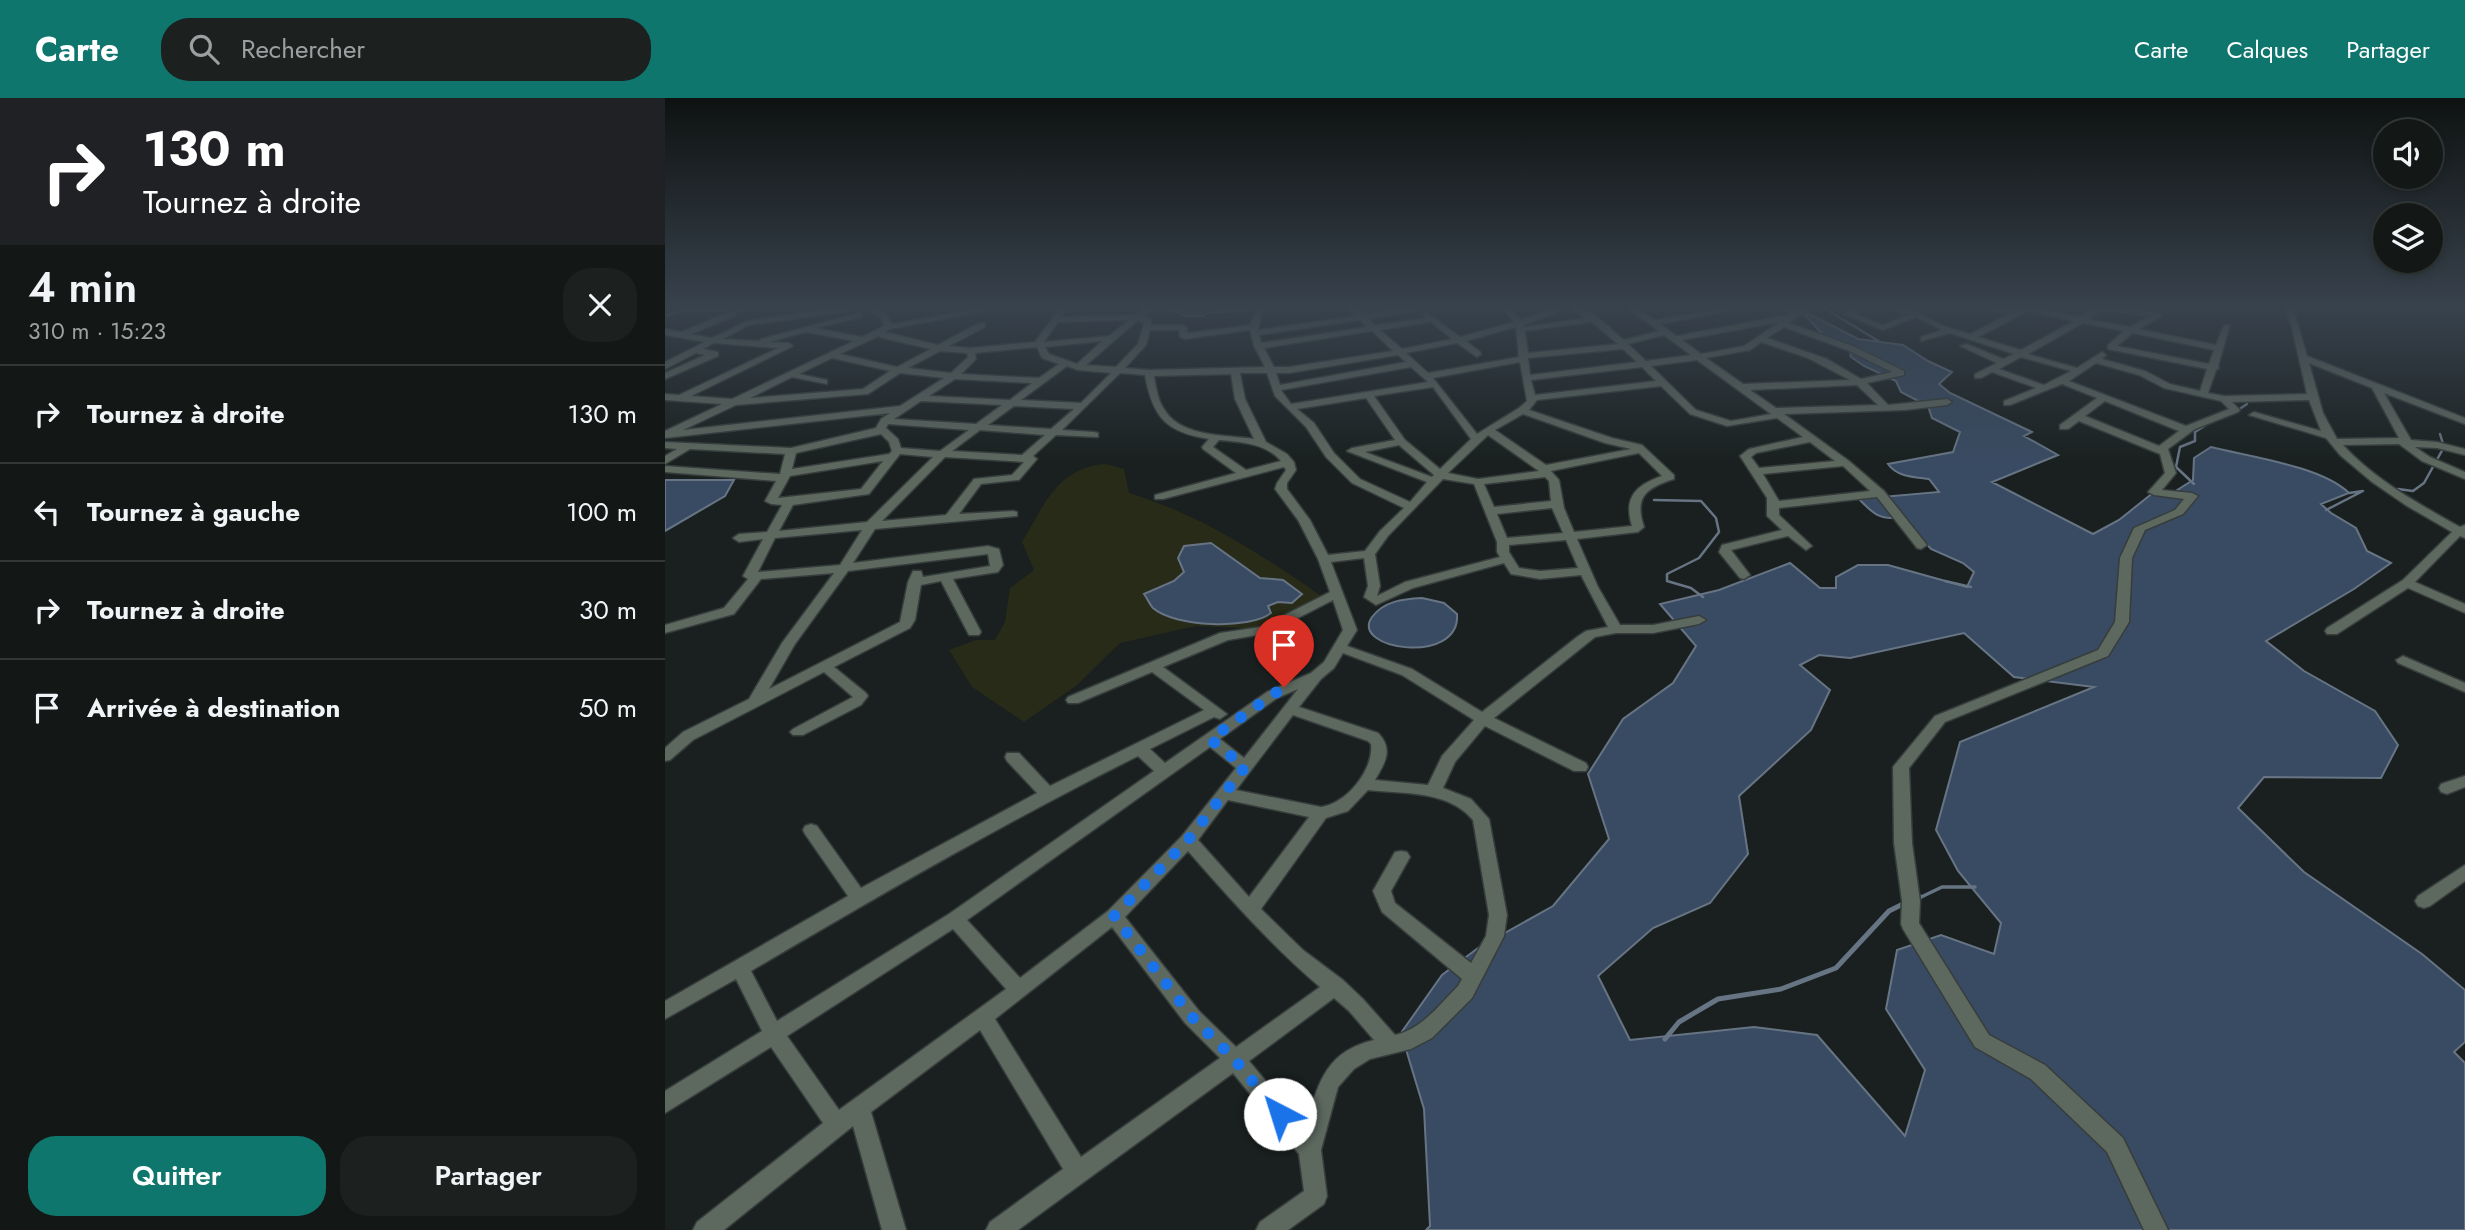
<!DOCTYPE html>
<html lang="fr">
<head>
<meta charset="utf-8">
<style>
  :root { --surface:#131817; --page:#1c2120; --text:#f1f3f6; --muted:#9da0a1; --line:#323736; --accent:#0f766e }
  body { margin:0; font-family:Jost,sans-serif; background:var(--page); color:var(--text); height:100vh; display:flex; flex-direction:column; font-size:26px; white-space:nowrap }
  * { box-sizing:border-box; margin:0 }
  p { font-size:23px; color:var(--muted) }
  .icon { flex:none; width:38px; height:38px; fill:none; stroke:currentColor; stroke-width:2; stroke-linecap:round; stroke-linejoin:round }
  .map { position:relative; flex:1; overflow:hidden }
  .panel { display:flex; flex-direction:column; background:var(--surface); width:665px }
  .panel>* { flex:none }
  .banner { background:#202124; color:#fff; overflow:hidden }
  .tools { position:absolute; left:1708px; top:21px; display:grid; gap:14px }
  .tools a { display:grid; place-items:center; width:70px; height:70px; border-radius:50%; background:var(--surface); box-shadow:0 4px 10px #0003,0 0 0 2px var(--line); font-size:35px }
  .pin { position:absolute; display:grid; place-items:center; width:60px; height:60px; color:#fff; margin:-72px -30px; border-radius:50% 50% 50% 0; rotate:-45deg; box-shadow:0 0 7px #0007 }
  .pin .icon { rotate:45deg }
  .me { position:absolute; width:77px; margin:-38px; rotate:320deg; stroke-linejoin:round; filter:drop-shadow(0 0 5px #0008) }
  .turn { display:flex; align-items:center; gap:24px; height:147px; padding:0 28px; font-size:32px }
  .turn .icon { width:91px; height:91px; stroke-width:2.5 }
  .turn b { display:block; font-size:49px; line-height:60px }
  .round { display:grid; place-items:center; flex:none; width:74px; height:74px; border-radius:28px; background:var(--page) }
  .head { display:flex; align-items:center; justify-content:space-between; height:119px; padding:0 28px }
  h1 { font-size:42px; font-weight:600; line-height:52px }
  .cta { display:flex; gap:14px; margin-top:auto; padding:14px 28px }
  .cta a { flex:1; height:80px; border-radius:28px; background:var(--accent); color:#fff; font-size:28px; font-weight:600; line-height:80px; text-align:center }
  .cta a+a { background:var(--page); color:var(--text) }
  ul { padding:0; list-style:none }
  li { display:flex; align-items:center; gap:21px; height:98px; padding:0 28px; border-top:2px solid var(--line) }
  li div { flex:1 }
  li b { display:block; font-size:26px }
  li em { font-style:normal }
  header { display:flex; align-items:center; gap:42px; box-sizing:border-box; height:98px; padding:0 35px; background:var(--accent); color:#fff }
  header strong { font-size:33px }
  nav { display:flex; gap:38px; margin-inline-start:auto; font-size:24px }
  .search { width:490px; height:63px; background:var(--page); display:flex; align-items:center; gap:18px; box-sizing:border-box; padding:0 24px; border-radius:28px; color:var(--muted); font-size:26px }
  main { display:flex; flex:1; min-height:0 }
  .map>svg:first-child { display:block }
  .green { fill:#272b17 }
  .water { fill:#394b62; stroke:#677484; stroke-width:2; fill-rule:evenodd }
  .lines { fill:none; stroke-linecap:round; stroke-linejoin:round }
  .stream-far2 { stroke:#677484; stroke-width:2.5 }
  .stream-far1 { stroke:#677484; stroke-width:3.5 }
  .stream { stroke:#677484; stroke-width:5 }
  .minor-casing { stroke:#363d3c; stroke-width:3 }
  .minor { fill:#5d685f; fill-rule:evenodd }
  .route { stroke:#1a73e8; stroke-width:12; stroke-dasharray:0 21.6 }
</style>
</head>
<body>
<header>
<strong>Carte</strong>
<div class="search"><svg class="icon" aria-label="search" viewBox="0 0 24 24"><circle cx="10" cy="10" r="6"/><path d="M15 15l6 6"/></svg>Rechercher</div>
<nav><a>Carte</a><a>Calques</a><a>Partager</a></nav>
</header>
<main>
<section class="panel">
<div class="banner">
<div class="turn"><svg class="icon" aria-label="right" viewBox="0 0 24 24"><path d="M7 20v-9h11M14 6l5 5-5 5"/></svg><div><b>130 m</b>Tournez à droite</div></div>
</div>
<div class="head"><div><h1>4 min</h1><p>310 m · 15:23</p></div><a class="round"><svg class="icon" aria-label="close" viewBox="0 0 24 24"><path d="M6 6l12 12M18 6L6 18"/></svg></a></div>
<ul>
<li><svg class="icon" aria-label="right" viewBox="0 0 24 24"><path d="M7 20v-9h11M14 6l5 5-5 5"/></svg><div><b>Tournez à droite</b></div><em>130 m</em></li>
<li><svg class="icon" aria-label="left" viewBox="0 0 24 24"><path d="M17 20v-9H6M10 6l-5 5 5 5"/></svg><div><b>Tournez à gauche</b></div><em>100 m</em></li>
<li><svg class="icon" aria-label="right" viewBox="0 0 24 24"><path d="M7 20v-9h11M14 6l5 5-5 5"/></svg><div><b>Tournez à droite</b></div><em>30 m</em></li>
<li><svg class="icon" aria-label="arrive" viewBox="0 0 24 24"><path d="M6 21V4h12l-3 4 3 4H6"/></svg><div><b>Arrivée à destination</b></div><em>50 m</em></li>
</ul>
<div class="cta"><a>Quitter</a><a>Partager</a></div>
</section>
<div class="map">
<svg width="1800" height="1132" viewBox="0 0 1800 1132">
  <rect width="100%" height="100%" fill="#19201f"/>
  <path class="green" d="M441 366 459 371 464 395C532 415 601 459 659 500L601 531 531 528 455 545 411 588 359 624 307 589 284 552 311 542H330L340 524 345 490 369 472 357 444C379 407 393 369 441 366Z"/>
  <g class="water">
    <polygon points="495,207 589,207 587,212 542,215 539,218 520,218 513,214 492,210"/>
    <path d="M1131 209 1193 241 1238 247 1263 263 1287 274 1274 286 1285 295 1367 334 1359 338 1393 357 1327 384 1428 436 1454 422 1489 394H1509L1528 382 1529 360 1546 349C1585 359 1656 368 1684 395L1656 406 1666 415 1691 430 1702 453 1726 465 1689 491 1601 543 1639 573 1710 613 1733 647 1716 680 1599 679 1573 710 1639 774 1757 856 1800 892V944L1789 954 1800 965V1132H761L765 1128 759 1011 736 935 777 877 813 850 888 808 944 741 923 676 958 621 1008 585 1031 548 995 506 1054 492 1125 465 1155 490H1171V479L1193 467H1223L1302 489 1309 474 1298 465 1266 451 1237 419C1216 423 1208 416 1194 401L1274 394 1264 381C1249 379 1232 379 1223 366L1288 354 1295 334 1267 320 1263 308 1236 294 1231 283 1199 268 1186 259 1185 252 1159 238 1137 214 1129 210ZM1299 535 1349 579 1429 589 1295 644 1271 732 1293 773 1336 825 1329 856 1276 837 1232 852 1221 911 1260 972 1240 1038 1152 937 1089 929 965 942 933 878 988 830 1045 805 1083 756 1074 698 1146 632 1165 592 1135 567 1154 557 1185 560Z"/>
    <polygon points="0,382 69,382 60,398 0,433"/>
    <path d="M546 445 595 480 618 482 637 496 627 505 613 504 603 508 606 515C585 532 509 529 488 510 485 507 482 500 479 496L509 483 519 474 513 460 519 448Z"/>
    <path d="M757 500 779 505 792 516C796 568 684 552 707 519 719 503 738 501 757 500Z"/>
  </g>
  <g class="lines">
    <g class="stream-far2">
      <polyline points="1154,207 1215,244"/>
      <polyline points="0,218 16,213 84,212"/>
      <polyline points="1570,314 1582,306"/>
      <polyline points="1529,386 1511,369 1515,349 1530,343 1530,334 1544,325"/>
      <polyline points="1733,391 1748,393 1759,385 1779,349 1775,336"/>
      <polyline points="989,402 1036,403 1051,420 1054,434 1034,460 1002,476 1002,483 1026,490 1038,499"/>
      <polyline points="1661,412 1698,393 1684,395"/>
      <polyline points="1280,483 1306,489"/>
    </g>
    <polyline class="stream-far1" points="1252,801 1277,789 1310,789"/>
    <g class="stream">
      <polyline points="1251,801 1255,799"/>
      <polyline points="1000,941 1014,924 1053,901 1116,891 1171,870 1224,813 1240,805"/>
    </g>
    <defs>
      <g id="minor">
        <polygon points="26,207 0,212 0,208"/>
        <path d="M191 207H213L214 211 222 217 227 226 335 207H354L225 231 220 234 273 247 314 225H320V229L284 248 305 250 370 244 397 207H405L396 219 470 217 482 207H491L478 218 486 222V227H518L522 229V235L585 227 593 207H636L597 214 593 232 690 218 679 207H688L698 216 762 207H783L703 221 710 227 761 220 757 216 761 214 795 239 849 224 835 207H843L856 222C869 218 884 210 898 207 920 203 943 229 959 242L994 233 959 207H968L990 222 1078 207H1097L995 226 1012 238 1127 216 1110 207H1121L1132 213 1140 207H1150L1124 225 1188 248 1239 273V277L1202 285 1223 307 1282 301 1287 304 1282 307 1240 312 1119 316 1184 363 1219 393 1262 447 1256 451 1252 450 1212 399 1114 410V417L1147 448 1141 452 1123 438 1066 452 1085 477 1079 481 1075 480 1054 454 1057 447 1117 432 1102 418V400L1075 358 1084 351 1138 339 1112 320 1062 328 1025 316 996 288 872 302 864 312 947 340 977 347 1009 377V381C981 390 969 399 979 429L973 434 912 441 933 489 955 527H988L1034 518 1041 522 1034 526 988 535H951L930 539 829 620 921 665 923 669 921 673H909L820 628 790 664 778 690 806 701 824 721 842 817 839 838 807 900 767 940 746 951 705 961 689 971 673 989 656 1052 662 1098 659 1106 623 1132H591L595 1124 639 1093 634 1056 568 975 353 1132H321L325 1124 398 1071 315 932 206 1014 241 1132H217L188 1028 59 1132H28L32 1124 158 1025 106 949 0 1015V993L97 933 71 881 0 921V903L183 798 140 736 138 732 140 728 146 726 152 728 196 790 372 695 342 663 340 659 342 655H354L385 688 539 612 487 574 413 605H403L401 602 403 599 555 535 596 529 665 494 653 461 633 422 610 391 612 385 621 372 619 369 498 401H490V397L571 375 538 351 537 349 544 341C501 334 488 320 480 277L455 275 397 332 429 334 433 335V339L391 337 368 358 372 361 354 382 316 386 294 416 348 413 352 414V418L210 431 188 465 323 448 334 451 338 467 333 474 288 481 316 534 314 537H304L276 483 256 487 250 522 245 530 169 569 201 595 203 598 196 607 138 637H128L125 634 128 631 188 599 159 574 28 642 5 662 0 663V650L18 634 84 601 117 545 169 475 96 481 69 516 0 535V527L59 510 83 481 78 478 98 441 74 444 68 440 74 436 102 434 117 407 106 406 100 403 111 383 0 374V368L115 376 120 356 25 351 0 366V358L12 351 0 350V344L126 350 211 330 216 321 225 315 0 340V333L57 306 0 302V296L14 297 113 250 49 245 38 251 53 254V258L0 281V275L40 257 31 255 0 271V264L40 244 0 237V231L16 234 64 214H70V218L26 236 47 240 82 223ZM206 210 207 214 216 220 219 228 197 239 150 230 197 219V215H194L96 241 95 243 58 241 84 227ZM904 210 921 220 859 229V227ZM464 222 444 238 379 244 393 224ZM473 222 479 225 473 246 451 269 421 267ZM695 222 702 229 596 245 594 237ZM766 224 787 241 737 251 715 232ZM927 224 953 246 863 255 860 233ZM1115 224 1079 248 1036 256 1017 242ZM851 229 854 259 763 275 741 255 792 245 812 259 816 256 815 254 801 243ZM1119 229 1182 252 1227 274 1196 281 1162 261 1102 240ZM485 232H514L515 239 520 241 585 232 589 248 600 269 484 272 460 270 481 247ZM707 233 728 253 624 269H609L599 250ZM141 234 189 243 67 301 26 298 128 248 124 245 104 244ZM999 237 1026 257 981 263 963 246ZM214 238 217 240 266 251 232 269 175 256ZM437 243 412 266 384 256 380 249ZM1096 244 1143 260 1185 282 1078 286 1041 260 1085 252ZM372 249 377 260 394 266 374 280 296 276 311 261 310 255ZM958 251 972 264 865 277 863 260ZM275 253 302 255 303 259 286 275 243 270ZM733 257 741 264 615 287 611 275H624ZM167 260 225 273 198 291 85 300 127 279 162 286V282L134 276ZM1032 262 1106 316 1066 323 1031 312 986 268ZM855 264 862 303 854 310 812 336 768 280ZM402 268 413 272 446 275 416 305 356 302ZM746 269 763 284 626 306 616 292ZM977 269 991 283 870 297 866 282ZM235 275 279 280 235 308 18 332 71 307 203 296ZM575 275H602L610 298 641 329 661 359 687 385 739 410 715 433 700 453 663 457 645 422 622 391V385L631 372 629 364 622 356 601 344 580 301ZM566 276 570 301 589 341C562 337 518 339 501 314 493 304 491 290 489 278ZM290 281 367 285 345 302 264 298ZM1192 287 1213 307 1111 310 1085 292ZM768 289 806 341 775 371 740 342 709 298ZM701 300 730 342 687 350 682 353 762 384 745 404 695 381 669 355 649 325 632 311ZM256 303 337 307 311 326 229 321ZM349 308 409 311 386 331 323 327ZM858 316 940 345 966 351 881 367 830 332ZM223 326 304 332 275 353 236 350 233 341 221 330ZM315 332 380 337 357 357 287 353ZM216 336 224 344 227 353 224 356 127 371 131 355ZM823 337 874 373 813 381 783 375ZM554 342C575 344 601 345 616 363L581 372 548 349ZM1145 344 1170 363 1094 370 1086 359 1091 355ZM734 347 769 377 767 379 700 354ZM974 355 997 378C971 387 958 399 967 428L909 434 899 410 894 382 886 373ZM235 356 268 359 202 424 114 433 128 407 204 396ZM280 359 359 364 347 377 309 381 281 417 217 423ZM218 363 196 391 113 400 125 378ZM1178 368 1205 393 1114 403 1098 376ZM880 379 884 383 886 403 829 409 819 386ZM778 381 809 386 832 444V454L835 459 740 484 712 498 715 488 710 456 723 438ZM887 410 898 435 842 440 832 416ZM197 432 175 467 93 474 110 440ZM901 442 913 470 875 473 854 470 844 454V447ZM323 456 325 468 258 479 256 473H248L243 484 235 524 104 591 130 546 183 473ZM699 460 703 488 699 499 711 507 748 490 839 465 846 476 875 481 916 477 943 529 921 533 912 539 817 614 747 571 682 548 692 532 666 464ZM668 502 678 532 659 564 646 575 602 594 500 665 485 651 549 619 555 621 562 616 498 569 563 542 604 535ZM678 555 737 577 809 622 777 658 763 687 710 682C720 665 729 651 713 635L634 609 656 581 669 570ZM633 591 579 660 555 641 612 600ZM628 617 703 643 706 646C709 672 681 706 656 709L571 692ZM545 649 571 670 517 738 443 813 355 880 302 822ZM473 658 489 673 284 816 112 923 86 873C213 798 341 724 473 658ZM703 692C739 696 783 692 808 722L824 817 821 838 806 865 730 805 726 793 745 759 742 754 736 753 730 754 708 793 717 814 797 881 793 888C774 907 757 931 730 937L698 901 678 882 638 852 596 811 661 720 683 713ZM563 702 644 719 584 799 533 742ZM523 753C565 801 606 847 655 889L571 949 534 913 460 819ZM447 829 520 925 555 960 416 1059 330 921ZM288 831 341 891 174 1012 122 938ZM669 900 684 913 709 942C659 954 653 987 640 1030L584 963Z"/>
        <path d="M1194 207H1204L1190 216 1218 227 1243 217 1217 207C1243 207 1257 218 1279 228 1287 231 1297 233 1305 236L1345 216 1301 207H1320L1352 213 1364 209 1415 219 1429 210 1426 207H1443L1493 215H1496V219L1474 231 1551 247 1559 227H1565L1553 268 1554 270 1551 272 1543 295 1559 298 1642 296 1627 230 1619 207H1627L1642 258 1800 320V326L1719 295 1746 342 1772 344 1800 351V357L1772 350 1750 349 1765 359 1800 374V381L1757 363 1734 346 1678 347C1710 382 1754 406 1795 429L1800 427V440L1795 438 1750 484 1800 506V515L1743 490 1672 536H1662L1660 533 1662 530 1738 482 1787 434 1742 408 1707 384 1675 357 1661 340 1584 317 1589 314 1656 333 1644 302 1567 304 1575 312 1573 314 1530 331 1503 351 1511 375 1497 392 1527 395 1533 398 1518 416 1480 432 1467 460 1464 524 1443 558 1280 624 1244 670 1247 745 1255 803 1254 825 1324 937 1380 967 1458 1040 1503 1132H1479L1442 1054 1366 981 1310 949 1238 831 1236 826 1237 803 1229 745 1228 669 1270 618 1433 552 1450 524 1455 460 1469 430 1510 412 1519 401 1489 397 1483 394 1500 375 1495 356 1414 323 1403 331H1395V327L1432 300 1397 286 1345 307H1339V303L1371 290 1327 274 1316 280H1310V276L1332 265 1295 248 1302 246 1338 261 1349 256 1285 235 1256 243V239L1277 232 1251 219 1218 232 1179 216ZM1437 212 1485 218 1465 229 1423 221ZM1363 213 1409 223 1356 252 1313 239ZM1418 225 1459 233 1443 247V251L1542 271 1535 293 1505 286 1480 273 1437 261 1441 257 1437 254 1412 270 1363 256ZM1468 235 1549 252 1544 266 1452 248ZM1356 259 1406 273 1379 287 1334 271ZM1431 265 1474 277 1499 290 1556 303 1564 311 1521 328 1404 283ZM1644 265 1707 290 1734 340 1672 341 1658 315ZM1440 303 1514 333 1494 348 1420 318Z"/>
        <polygon points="1738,558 1800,585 1800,594 1733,565 1731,562"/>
        <polygon points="1800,678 1800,689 1782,696 1776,694 1774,690 1776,686"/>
        <polygon points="1800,767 1800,783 1765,808 1759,810 1753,808 1750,803 1753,798"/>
      </g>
    </defs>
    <use href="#minor" class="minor-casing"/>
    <use href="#minor" class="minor"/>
  </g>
  <linearGradient id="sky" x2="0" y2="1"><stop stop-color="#0e1211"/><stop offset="0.57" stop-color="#38424d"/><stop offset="1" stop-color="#38424d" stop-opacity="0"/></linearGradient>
  <rect width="1800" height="366" fill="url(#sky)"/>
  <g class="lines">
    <polyline class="route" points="615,1016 570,962 527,919 449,818 523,742 580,669 545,641 619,589"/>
  </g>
</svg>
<div class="tools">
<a><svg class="icon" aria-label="sound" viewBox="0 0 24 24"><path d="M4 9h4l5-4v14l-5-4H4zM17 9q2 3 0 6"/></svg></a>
<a><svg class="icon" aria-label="layers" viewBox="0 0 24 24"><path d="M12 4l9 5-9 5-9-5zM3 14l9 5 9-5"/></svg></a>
</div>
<div class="pin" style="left:619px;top:589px;background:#d93025"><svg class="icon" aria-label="arrive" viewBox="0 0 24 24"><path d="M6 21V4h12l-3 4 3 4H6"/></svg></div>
<svg class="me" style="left:615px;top:1016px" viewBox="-20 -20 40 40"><circle r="19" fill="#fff"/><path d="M0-13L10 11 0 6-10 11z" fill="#1a73e8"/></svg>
</div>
</main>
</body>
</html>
